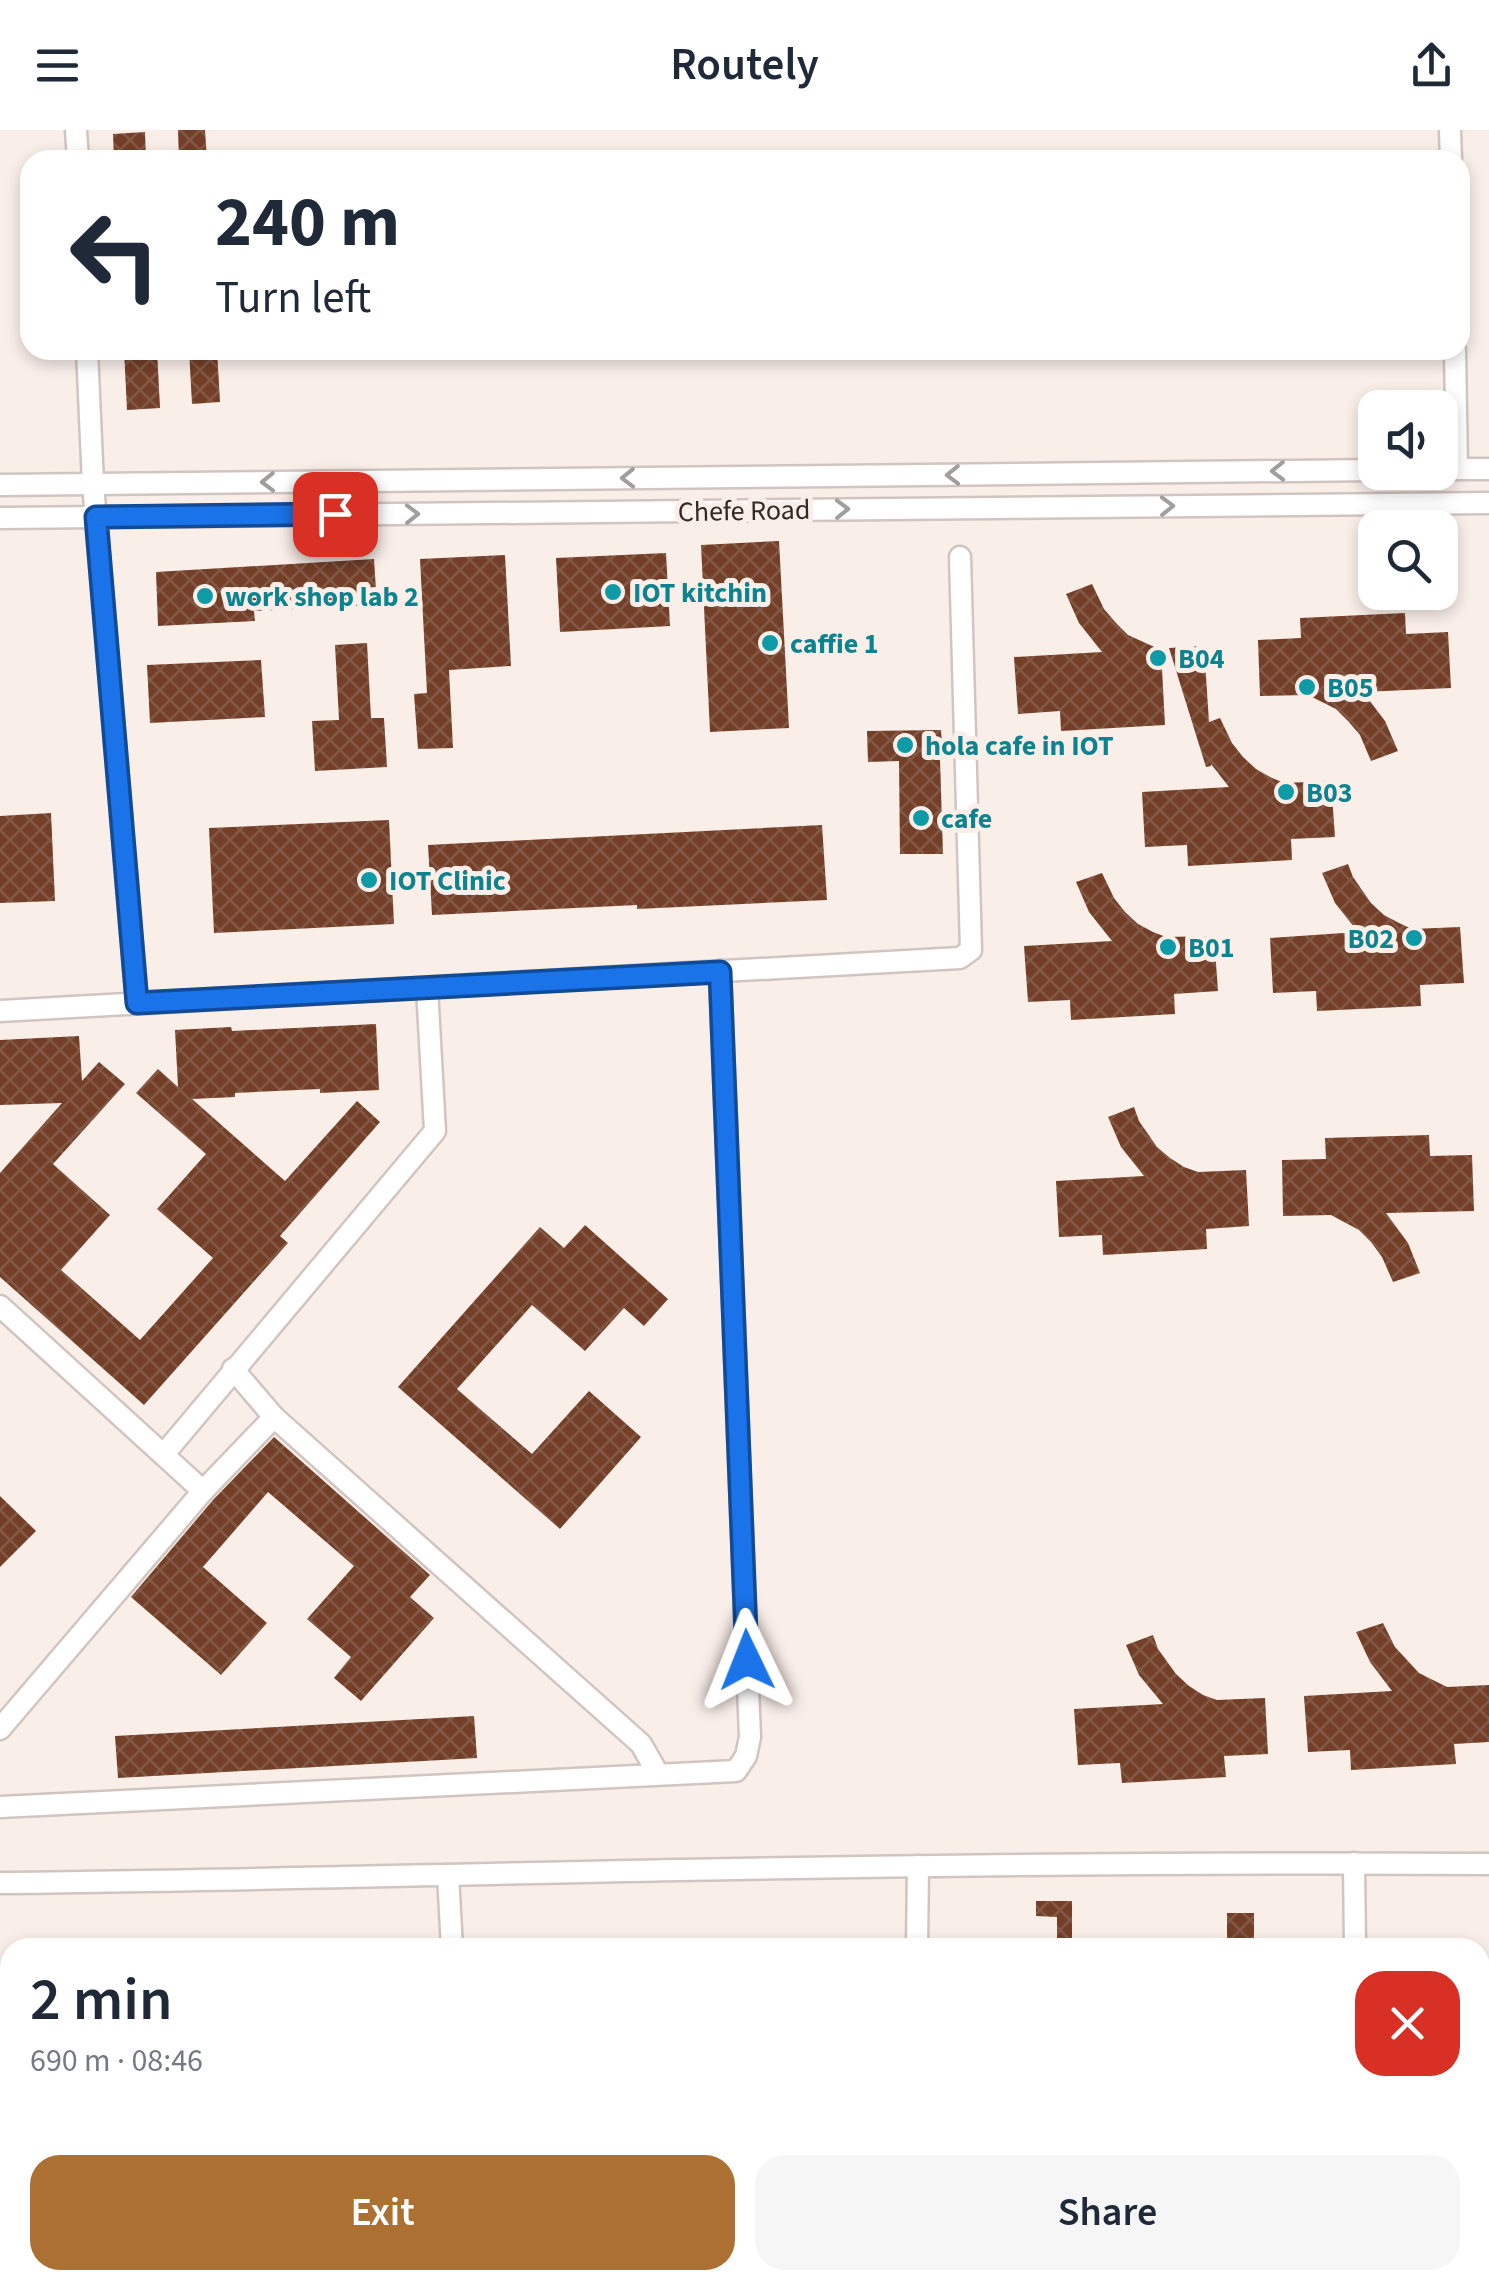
<!DOCTYPE html>
<html lang="en">
<head>
<meta charset="utf-8">
<style>
  :root { --surface:#fff; --page:#f6f6f7; --text:#1f2937; --muted:#747a83; --accent:#ac7033 }
  body { margin:0; font-family:"Source Sans 3",sans-serif; background:var(--page); color:var(--text); height:100vh; display:flex; flex-direction:column; font-size:38px; white-space:nowrap }
  * { box-sizing:border-box; margin:0 }
  p { font-size:32px; color:var(--muted) }
  .icon { flex:none; width:55px; height:55px; fill:none; stroke:currentColor; stroke-width:2; stroke-linecap:round; stroke-linejoin:round }
  .map { position:relative; flex:1; overflow:hidden }
  .sheet { position:absolute; left:0px; top:1808px; width:1490px; height:352px; display:flex; flex-direction:column; background:var(--surface); border-radius:30px 30px 0 0; box-shadow:0 5px 15px #0003 }
  .sheet>* { flex:none }
  .hud { position:absolute; left:20px; top:20px; width:1450px; height:210px; border-radius:30px; box-shadow:0 5px 15px #0003; background:#fff; color:var(--text); overflow:hidden }
  .fabs { position:absolute; left:1358px; top:260px; display:grid; gap:20px }
  .fabs a { display:grid; place-items:center; width:100px; height:100px; border-radius:20px; background:var(--surface); box-shadow:0 5px 15px #0003; font-size:50px }
  .pin { position:absolute; display:grid; place-items:center; width:85px; height:85px; color:#fff; margin:-42px; border-radius:20px; box-shadow:0 5px 15px #0006 }
  .me { position:absolute; width:110px; margin:-55px; rotate:358deg; stroke-linejoin:round; filter:drop-shadow(0 0 8px #0008) }
  .turn { display:flex; align-items:center; gap:35px; height:210px; padding:0 30px; font-size:45px }
  .turn .icon { width:130px; height:130px; stroke-width:2.5 }
  .turn b { display:block; font-size:70px; line-height:85px }
  .round { display:grid; place-items:center; flex:none; width:105px; height:105px; border-radius:30px; background:var(--page) }
  .headline { display:flex; align-items:center; justify-content:space-between; height:170px; padding:0 30px }
  h1 { font-size:60px; font-weight:600; line-height:75px }
  .primary-button { display:flex; gap:20px; margin-top:auto; padding:20px 30px }
  .primary-button a { flex:1; height:115px; border-radius:30px; background:var(--accent); color:#fff; font-size:40px; font-weight:600; line-height:115px; text-align:center }
  .primary-button a+a { background:var(--page); color:var(--text) }
  header { display:flex; justify-content:space-between; align-items:center; height:130px; padding:0 30px; background:var(--surface); font-size:45px; font-weight:600 }
  .map>svg:first-child { display:block }
  .building { fill:url(#building-cross-hatch) }
  .lines { fill:none; stroke-linecap:round; stroke-linejoin:round }
  .minor-casing { stroke:#d1c5c1; stroke-width:25 }
  .minor { stroke:#fff; stroke-width:20 }
  .oneway { stroke:#a19f9e }
  .route-casing { stroke:#114b97; stroke-width:25 }
  .route { stroke:#1a73e8; stroke-width:18 }
  .culture-dot { fill:#0f9aa8; stroke:#faeee9; stroke-width:4 }
  .labels { text-anchor:middle; stroke-width:10; stroke-linejoin:round; paint-order:stroke }
  .street-label { font-size:28px; fill:#2e2a28; stroke:#faeee9 }
  .culture-label { font-size:28px; font-weight:bold; fill:#0d838f; stroke:#faeee9; text-anchor:start }
</style>
</head>
<body>
<header><svg class="icon" aria-label="menu" viewBox="0 0 24 24"><path d="M4 6h16M4 12h16M4 18h16"/></svg>Routely<svg class="icon" aria-label="share" viewBox="0 0 24 24"><path d="M12 15V3M7 8l5-5 5 5M5 13v7h14v-7"/></svg></header>
<div class="map">
<svg width="1489" height="2158" viewBox="0 0 1489 2158">
  <defs>
    <pattern id="building-cross-hatch" width="8" height="8" patternUnits="userSpaceOnUse" patternTransform="scale(2.5)"><rect width="8" height="8" fill="#743f28"/><path d="M0 0l8 8M0 8l8-8" fill="none" stroke="#835946"/></pattern>
  </defs>
  <rect width="100%" height="100%" fill="#faeee9"/>
  <g class="building">
    <polygon points="178,0 205,0 207,30 179,30"/>
    <polygon points="145,2 146,30 114,30 113,4"/>
    <polygon points="124,220 157,220 160,278 127,280"/>
    <polygon points="189,220 217,220 220,272 192,274"/>
    <polygon points="779,411 789,598 710,602 701,415"/>
    <polygon points="666,423 670,496 560,502 556,428"/>
    <polygon points="505,425 511,536 449,540 453,618 418,619 414,564 427,563 420,429"/>
    <polygon points="374,429 377,475 254,481 255,491 158,496 156,442"/>
    <polygon points="1092,454 1104,479 1116,493 1128,505 1161,520 1165,595 1061,601 1060,581 1018,584 1014,527 1102,522 1079,493 1066,464"/>
    <polygon points="1405,483 1406,504 1448,502 1451,558 1363,562 1385,591 1398,621 1371,631 1360,605 1348,591 1336,579 1308,565 1260,566 1258,510 1301,508 1300,488"/>
    <polygon points="367,513 371,588 384,588 387,637 315,641 312,591 339,590 335,515"/>
    <polygon points="1204,516 1209,592 1220,588 1232,613 1243,627 1256,639 1270,647 1284,653 1331,651 1335,707 1291,709 1292,730 1188,736 1187,715 1145,717 1142,662 1229,657 1211,634 1211,636 1206,637 1169,518"/>
    <polygon points="261,530 265,587 150,593 147,535"/>
    <polygon points="941,600 943,629 940,629 943,724 900,724 899,631 868,632 867,601"/>
    <polygon points="51,683 55,771 0,773 0,686"/>
    <polygon points="389,690 394,794 214,803 209,698"/>
    <polygon points="822,695 827,770 637,779 637,775 432,785 428,715"/>
    <polygon points="1348,734 1353,747 1371,773 1384,785 1399,793 1412,799 1460,797 1464,853 1420,855 1421,876 1317,881 1316,861 1273,863 1270,808 1358,802 1335,773 1322,743"/>
    <polygon points="1102,743 1114,768 1125,782 1138,794 1153,802 1166,807 1214,806 1218,861 1174,864 1175,884 1071,890 1070,870 1028,872 1024,816 1112,811 1089,782 1076,752"/>
    <polygon points="376,894 379,960 320,963 320,959 235,963 235,967 192,969 285,1051 357,971 380,992 280,1106 288,1113 144,1275 0,1147 0,1043 62,973 0,975 0,910 79,906 82,951 99,932 125,954 53,1034 110,1085 61,1140 140,1210 213,1128 157,1079 206,1024 136,963 158,939 178,957 175,900 231,897 232,901"/>
    <polygon points="1134,977 1139,991 1157,1017 1170,1028 1184,1037 1198,1042 1246,1040 1249,1096 1206,1099 1207,1119 1103,1125 1102,1105 1059,1107 1056,1051 1144,1046 1121,1017 1108,987"/>
    <polygon points="1429,1005 1430,1026 1472,1025 1474,1081 1386,1083 1408,1113 1420,1143 1393,1152 1382,1127 1371,1112 1359,1100 1331,1085 1283,1086 1282,1030 1326,1029 1325,1008"/>
    <polygon points="585,1095 668,1169 644,1196 624,1178 585,1221 532,1175 457,1259 532,1324 589,1261 641,1307 560,1399 398,1257 540,1097 564,1118"/>
    <polygon points="274,1307 430,1445 410,1467 434,1488 361,1571 334,1548 351,1527 307,1489 354,1436 268,1362 203,1437 267,1493 221,1545 131,1467 213,1370"/>
    <polygon points="0,1366 36,1401 0,1437"/>
    <polygon points="1383,1493 1395,1517 1419,1543 1447,1557 1489,1555 1489,1612 1454,1614 1456,1634 1351,1640 1350,1620 1308,1622 1304,1566 1392,1561 1370,1532 1356,1502"/>
    <polygon points="1153,1505 1158,1519 1176,1544 1189,1556 1203,1565 1217,1570 1265,1568 1268,1624 1224,1626 1226,1647 1122,1653 1120,1633 1078,1635 1074,1579 1163,1574 1139,1545 1126,1515"/>
    <polygon points="474,1586 477,1628 118,1648 115,1606"/>
    <polygon points="1036,1771 1072,1771 1072,1818 1057,1818 1057,1787 1036,1786"/>
    <rect x="1227" y="1783" width="27" height="31"/>
  </g>
  <g class="lines">
    <defs>
      <g id="minor">
        <polyline points="76,0 78,30"/>
        <polyline points="1450,0 1451,30"/>
        <polyline points="87,220 93,354 137,873"/>
        <polyline points="1455,220 1457,339"/>
        <polyline points="1440,339 1489,339"/>
        <polyline points="0,355 1375,340"/>
        <polyline points="0,388 1489,373"/>
        <polyline points="0,881 960,828 971,820 960,427"/>
        <polyline points="0,1176 203,1361"/>
        <polyline points="233,1239 274,1287 641,1614 658,1644"/>
        <polyline points="164,1324 435,1001 427,858"/>
        <polyline points="0,1599 203,1361 274,1287"/>
        <polyline points="0,1677 736,1641 746,1626 750,1607 720,841"/>
        <polyline points="1354,1733 1355,1818"/>
        <polyline points="448,1745 452,1818"/>
        <path d="M0 1753C227 1751 453 1744 680 1740 950 1735 1219 1732 1489 1734"/>
        <polyline points="917,1818 918,1736"/>
        <polyline points="1480,1882 1489,1882"/>
        <polyline points="0,1941 10,1942"/>
        <polyline points="0,2087 10,2087"/>
        <polyline points="17,2150 17,2158"/>
        <polyline points="162,2150 162,2158"/>
        <polyline points="462,2150 462,2158"/>
        <polyline points="928,2150 928,2158"/>
        <polyline points="1073,2150 1073,2158"/>
        <polyline points="302,2158 302,2150"/>
        <polyline points="1225,2158 1225,2150"/>
        <polyline points="1357,2158 1357,2150"/>
        <polyline points="1484,2158 1489,2158"/>
      </g>
    </defs>
    <use href="#minor" class="minor-casing"/>
    <use href="#minor" class="minor"/>
  </g>
  <defs><path id="oneway-chevron" d="M-2-3.5L2.5 0L-2 3.5" fill="none" stroke-width="1.6" stroke-linecap="round" stroke-linejoin="round" transform="scale(2.5)"/></defs>
  <g class="oneway">
    <use href="#oneway-chevron" transform="translate(1278 341) rotate(179)"/>
    <use href="#oneway-chevron" transform="translate(953 345) rotate(179)"/>
    <use href="#oneway-chevron" transform="translate(628 348) rotate(179)"/>
    <use href="#oneway-chevron" transform="translate(268 352) rotate(179)"/>
    <use href="#oneway-chevron" transform="translate(1167 376) rotate(-1)"/>
    <use href="#oneway-chevron" transform="translate(842 379) rotate(-1)"/>
    <use href="#oneway-chevron" transform="translate(412 384) rotate(-1)"/>
  </g>
  <g class="lines">
    <defs>
      <polyline id="route" points="335,384 96,387 137,873 720,842 747,1530"/>
    </defs>
    <use href="#route" class="route-casing"/>
    <use href="#route" class="route"/>
  </g>
  <g class="culture-dot">
    <circle cx="613" cy="462" r="10"/>
    <circle cx="205" cy="466" r="10"/>
    <circle cx="770" cy="513" r="10"/>
    <circle cx="1158" cy="528" r="10"/>
    <circle cx="1307" cy="557" r="10"/>
    <circle cx="905" cy="615" r="10"/>
    <circle cx="1286" cy="662" r="10"/>
    <circle cx="921" cy="688" r="10"/>
    <circle cx="369" cy="750" r="10"/>
    <circle cx="1414" cy="808" r="10"/>
    <circle cx="1168" cy="817" r="10"/>
  </g>
  <g class="labels">
    <g class="street-label">
      <text transform="translate(744 380) rotate(-1)" y="10">Chefe Road</text>
    </g>
    <g class="culture-label">
      <text x="633" y="472">IOT kitchin</text>
      <text x="225" y="476">work shop lab 2</text>
      <text x="790" y="523">caffie 1</text>
      <text x="1178" y="538">B04</text>
      <text x="1327" y="567">B05</text>
      <text x="925" y="625">hola cafe in IOT</text>
      <text x="1306" y="672">B03</text>
      <text x="941" y="698">cafe</text>
      <text x="389" y="760">IOT Clinic</text>
      <text x="1394" y="818" text-anchor="end">B02</text>
      <text x="1188" y="827">B01</text>
    </g>
  </g>
</svg>
<div class="fabs">
<a><svg class="icon" aria-label="sound" viewBox="0 0 24 24"><path d="M4 9h4l5-4v14l-5-4H4zM17 9q2 3 0 6"/></svg></a>
<a><svg class="icon" aria-label="search" viewBox="0 0 24 24"><circle cx="10" cy="10" r="6"/><path d="M15 15l6 6"/></svg></a>
</div>
<div class="pin" style="left:335px;top:384px;background:#d93025"><svg class="icon" aria-label="arrive" viewBox="0 0 24 24"><path d="M6 21V4h12l-3 4 3 4H6"/></svg></div>
<svg class="me" style="left:747px;top:1530px" viewBox="-20 -20 40 40"><path d="M0-17L14 15 0 8-14 15z" fill="#1a73e8" stroke="#fff" stroke-width="4"/></svg>
<div class="hud">
<div class="turn"><svg class="icon" aria-label="left" viewBox="0 0 24 24"><path d="M17 20v-9H6M10 6l-5 5 5 5"/></svg><div><b>240 m</b>Turn left</div></div>
</div>
<section class="sheet">
<div class="headline"><div><h1>2 min</h1><p>690 m · 08:46</p></div><a class="round" style="background:#d93025;color:#fff"><svg class="icon" aria-label="close" viewBox="0 0 24 24"><path d="M6 6l12 12M18 6L6 18"/></svg></a></div>
<div class="primary-button"><a>Exit</a><a>Share</a></div>
</section>
</div>
</body>
</html>
